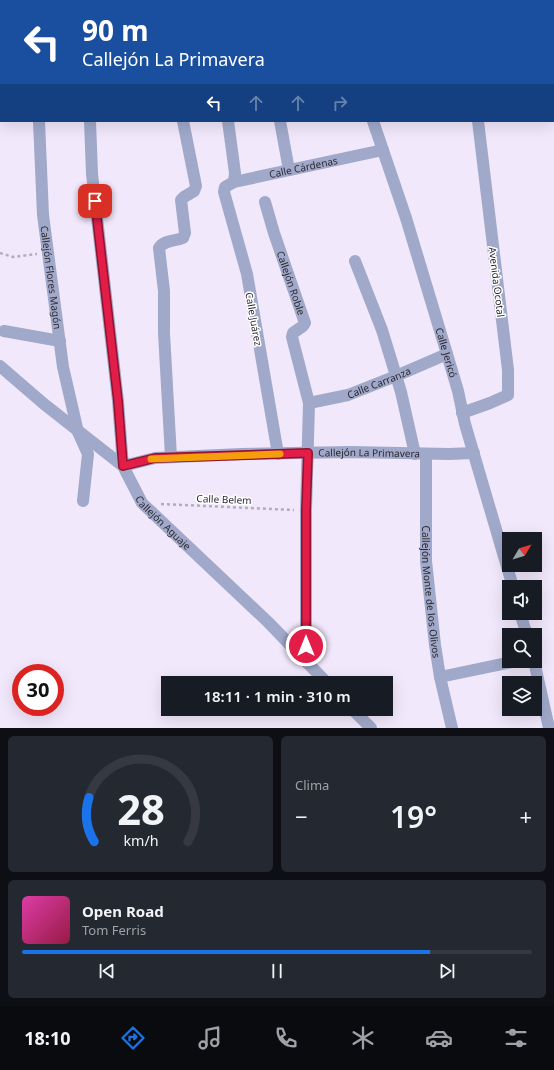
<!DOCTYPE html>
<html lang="es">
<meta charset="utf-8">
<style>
:root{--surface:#171b24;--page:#242831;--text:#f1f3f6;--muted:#9ea1a6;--line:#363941;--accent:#1a73e8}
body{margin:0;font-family:"Noto Sans",sans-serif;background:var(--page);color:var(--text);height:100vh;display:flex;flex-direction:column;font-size:15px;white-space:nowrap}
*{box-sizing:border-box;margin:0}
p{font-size:13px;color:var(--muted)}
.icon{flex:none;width:22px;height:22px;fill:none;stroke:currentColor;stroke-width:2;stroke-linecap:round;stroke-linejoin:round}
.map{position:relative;height:728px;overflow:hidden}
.side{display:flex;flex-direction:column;gap:8px;padding:8px;background:#0d0f14;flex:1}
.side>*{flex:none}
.banner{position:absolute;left:0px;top:0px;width:554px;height:122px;box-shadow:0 4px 16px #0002;background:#1a4fa0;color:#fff;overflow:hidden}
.needle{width:26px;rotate:52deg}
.fabs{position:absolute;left:502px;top:532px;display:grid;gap:8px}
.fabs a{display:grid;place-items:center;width:40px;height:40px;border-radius:0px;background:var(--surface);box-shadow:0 4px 16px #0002;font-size:20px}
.speed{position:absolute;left:12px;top:664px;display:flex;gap:8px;font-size:20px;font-weight:700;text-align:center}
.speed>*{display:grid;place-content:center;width:52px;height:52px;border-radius:50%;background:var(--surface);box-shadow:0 4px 16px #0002;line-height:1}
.speed .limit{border:6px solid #d22;background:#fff;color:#111}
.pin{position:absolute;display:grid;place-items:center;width:34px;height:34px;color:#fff;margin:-17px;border-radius:8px;box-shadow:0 2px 6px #0006}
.me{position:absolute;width:44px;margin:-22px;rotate:0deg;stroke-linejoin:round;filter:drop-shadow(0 0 3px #0008)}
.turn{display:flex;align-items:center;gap:14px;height:84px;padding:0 16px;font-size:18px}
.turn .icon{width:52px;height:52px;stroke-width:2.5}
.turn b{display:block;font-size:28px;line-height:34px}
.lanes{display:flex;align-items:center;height:38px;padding:0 16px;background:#0003;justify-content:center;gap:20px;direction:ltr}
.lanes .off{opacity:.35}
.big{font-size:30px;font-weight:600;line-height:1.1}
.side .widget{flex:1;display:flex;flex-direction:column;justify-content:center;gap:6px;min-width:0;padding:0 14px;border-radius:6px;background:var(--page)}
.side .dial{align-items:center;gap:0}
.dial svg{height:104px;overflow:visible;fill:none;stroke:var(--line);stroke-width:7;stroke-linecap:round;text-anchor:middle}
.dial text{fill:var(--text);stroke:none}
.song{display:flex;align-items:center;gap:12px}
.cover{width:48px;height:48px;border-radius:6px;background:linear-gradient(135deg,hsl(320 70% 55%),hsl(340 70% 35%))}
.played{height:4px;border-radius:2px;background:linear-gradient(90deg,var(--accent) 80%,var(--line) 80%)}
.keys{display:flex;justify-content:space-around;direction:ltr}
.heat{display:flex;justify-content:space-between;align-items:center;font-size:22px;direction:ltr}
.side .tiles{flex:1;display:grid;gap:8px;grid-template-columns:1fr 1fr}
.widget:last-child{grid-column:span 2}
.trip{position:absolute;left:161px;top:676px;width:232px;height:40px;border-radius:0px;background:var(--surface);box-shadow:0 4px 16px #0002;font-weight:600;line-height:40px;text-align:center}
.tabs{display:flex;height:64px;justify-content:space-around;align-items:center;background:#090b0e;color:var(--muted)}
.tabs .icon{width:28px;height:28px}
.tabs .on{color:var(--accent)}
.tabs b{font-size:18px;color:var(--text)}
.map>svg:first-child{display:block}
</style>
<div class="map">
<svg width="554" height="728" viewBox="0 0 554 728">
<rect width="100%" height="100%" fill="#f1e8fb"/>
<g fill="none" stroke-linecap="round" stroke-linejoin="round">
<path stroke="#b3acbc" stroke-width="2.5" stroke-dasharray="3 3" stroke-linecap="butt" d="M 0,253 L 13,257 L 37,254
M 161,504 L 294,510"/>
<g stroke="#a0a9c9" stroke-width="12">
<path d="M 172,0 L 172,1"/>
<path d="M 217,0 L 217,1"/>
<path d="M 265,0 L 265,1"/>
<path d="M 332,0 L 332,1"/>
<path d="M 41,1 L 41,0"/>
<path d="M 91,1 L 91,0"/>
<path d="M 476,1 L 476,0"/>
<path id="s1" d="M 39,121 L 43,215 L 63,367 L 78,432 L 88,454 L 83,501"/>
<path id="s2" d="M 90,121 L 92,174 L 118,401 L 123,466 L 155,458 L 241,454 L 350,452 L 449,454 L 474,453"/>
<path d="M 228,121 L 235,173 L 234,182"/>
<path d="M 280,121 L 289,170"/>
<path id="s3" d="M 373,121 L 406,218 L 447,354 L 458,391 L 465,424 L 513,587"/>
<path id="s4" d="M 265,202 L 274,233 L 305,323 L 303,326 L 293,333 L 292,337 L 309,403 L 306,510 L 306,662"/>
<path d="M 355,261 L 382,330 L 401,392 L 415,454"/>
<path d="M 4,331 L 60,341"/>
<path id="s5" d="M 0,366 L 44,404 L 123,466 L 142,503 L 268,622 L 327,683"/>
<path id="s6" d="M 309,403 L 348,395 L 396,376 L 447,354"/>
<path d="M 462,413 L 490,403 L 508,395 L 508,370 L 478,121"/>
<path id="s7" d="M 278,454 L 247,274 L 224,192 L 225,187 L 234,182 L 383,150"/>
<path id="s8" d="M 426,454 L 426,561 L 435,645 L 440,677 L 452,728"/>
<path d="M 171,457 L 164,333 L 164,291 L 159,248 C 164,240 175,241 183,238 L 185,233 L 181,200 L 184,197 L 194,191 L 196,186 L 183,121"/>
<path d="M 520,613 L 527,635"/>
<path d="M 534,661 L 549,728"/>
<path d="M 440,677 L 517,661"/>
<path d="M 352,709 L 371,728"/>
</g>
</g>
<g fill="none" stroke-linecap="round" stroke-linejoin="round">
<defs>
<path id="route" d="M 95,201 L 118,401 L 123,466 L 155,458 L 308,453 L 306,510 L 306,646"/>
</defs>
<use href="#route" stroke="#92132f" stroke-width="10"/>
<use href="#route" stroke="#e11d48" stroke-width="7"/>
<path stroke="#f59e0b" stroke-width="7" d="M 151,459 L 280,454"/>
</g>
<g text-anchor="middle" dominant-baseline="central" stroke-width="3" stroke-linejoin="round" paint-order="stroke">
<g font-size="10" fill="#2c2831" stroke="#fff">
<text stroke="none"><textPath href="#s7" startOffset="354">Calle Cárdenas</textPath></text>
<text stroke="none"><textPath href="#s1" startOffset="157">Callejón Flores Magón</textPath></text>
<text transform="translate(497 282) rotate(83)">Avenida Ocotal</text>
<text stroke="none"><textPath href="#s4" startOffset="85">Callejón Roble</textPath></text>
<text transform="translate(254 319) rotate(80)">Calle Juárez</text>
<text stroke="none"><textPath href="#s3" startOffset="243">Calle Jericó</textPath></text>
<text stroke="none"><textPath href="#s6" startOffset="73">Calle Carranza</textPath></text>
<text stroke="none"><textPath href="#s2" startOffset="594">Callejón La Primavera</textPath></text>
<text transform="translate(224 499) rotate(2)">Calle Belem</text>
<text stroke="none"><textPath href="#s5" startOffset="229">Callejón Aguaje</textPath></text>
<text stroke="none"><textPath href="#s8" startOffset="138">Callejón Monte de los Olivos</textPath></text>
</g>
</g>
</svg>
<div class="fabs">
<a><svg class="needle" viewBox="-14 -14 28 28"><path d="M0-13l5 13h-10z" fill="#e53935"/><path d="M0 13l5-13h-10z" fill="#9ea1a6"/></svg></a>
<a><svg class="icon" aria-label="sound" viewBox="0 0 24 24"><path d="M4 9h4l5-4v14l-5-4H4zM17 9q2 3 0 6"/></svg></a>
<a><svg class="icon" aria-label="search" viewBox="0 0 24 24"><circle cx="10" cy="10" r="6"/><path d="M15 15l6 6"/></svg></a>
<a><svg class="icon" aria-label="layers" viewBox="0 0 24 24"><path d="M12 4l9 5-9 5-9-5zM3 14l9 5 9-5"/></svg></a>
</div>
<div class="speed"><div class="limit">30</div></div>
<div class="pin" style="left:95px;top:201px;background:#d93025"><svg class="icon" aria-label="arrive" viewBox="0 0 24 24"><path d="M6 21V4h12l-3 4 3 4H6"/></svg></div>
<svg class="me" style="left:306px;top:646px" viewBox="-20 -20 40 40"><circle r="17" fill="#e11d48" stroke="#fff" stroke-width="3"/><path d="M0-11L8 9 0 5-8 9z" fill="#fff"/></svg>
<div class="trip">18:11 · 1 min · 310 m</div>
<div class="banner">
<div class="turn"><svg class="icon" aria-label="left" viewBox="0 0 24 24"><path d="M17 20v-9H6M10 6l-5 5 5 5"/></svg><div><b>90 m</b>Callejón La Primavera</div></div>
<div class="lanes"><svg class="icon" aria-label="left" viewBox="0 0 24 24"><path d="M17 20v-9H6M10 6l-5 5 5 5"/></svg><svg class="icon off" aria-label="ahead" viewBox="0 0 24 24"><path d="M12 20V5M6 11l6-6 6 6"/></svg><svg class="icon off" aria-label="ahead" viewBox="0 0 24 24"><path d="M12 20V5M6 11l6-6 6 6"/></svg><svg class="icon off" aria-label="right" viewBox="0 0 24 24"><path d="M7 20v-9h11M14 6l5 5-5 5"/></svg></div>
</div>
</div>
<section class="side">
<div class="tiles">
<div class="widget dial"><svg viewBox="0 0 100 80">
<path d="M14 69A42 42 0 1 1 86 69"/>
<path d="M14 69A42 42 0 0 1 10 35" stroke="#1a73e8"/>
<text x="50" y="56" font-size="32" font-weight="700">28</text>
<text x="50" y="72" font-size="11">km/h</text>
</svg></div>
<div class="widget"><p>Clima</p>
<div class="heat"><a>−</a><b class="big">19°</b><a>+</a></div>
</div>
<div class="widget">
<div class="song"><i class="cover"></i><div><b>Open Road</b><p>Tom Ferris</p></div></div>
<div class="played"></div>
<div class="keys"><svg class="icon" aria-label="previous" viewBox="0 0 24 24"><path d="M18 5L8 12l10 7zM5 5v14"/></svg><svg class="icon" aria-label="pause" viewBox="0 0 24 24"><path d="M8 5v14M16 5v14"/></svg><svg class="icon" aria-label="next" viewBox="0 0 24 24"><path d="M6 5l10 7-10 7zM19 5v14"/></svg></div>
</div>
</div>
</section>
<nav class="tabs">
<b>18:10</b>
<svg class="icon on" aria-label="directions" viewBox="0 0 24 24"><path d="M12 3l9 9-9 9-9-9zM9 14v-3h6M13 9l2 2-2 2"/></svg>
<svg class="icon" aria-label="music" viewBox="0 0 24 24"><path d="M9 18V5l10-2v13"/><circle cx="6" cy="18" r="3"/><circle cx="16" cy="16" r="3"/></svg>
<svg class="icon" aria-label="phone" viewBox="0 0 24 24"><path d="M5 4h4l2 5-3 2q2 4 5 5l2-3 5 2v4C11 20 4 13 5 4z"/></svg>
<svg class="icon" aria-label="climate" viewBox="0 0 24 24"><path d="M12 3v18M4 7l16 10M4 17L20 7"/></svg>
<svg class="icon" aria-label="car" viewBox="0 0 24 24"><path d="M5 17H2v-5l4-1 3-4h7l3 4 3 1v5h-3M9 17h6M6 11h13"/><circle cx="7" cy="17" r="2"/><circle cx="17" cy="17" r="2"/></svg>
<svg class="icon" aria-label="filters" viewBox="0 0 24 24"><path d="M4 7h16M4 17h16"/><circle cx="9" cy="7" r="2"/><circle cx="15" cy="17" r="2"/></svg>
</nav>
